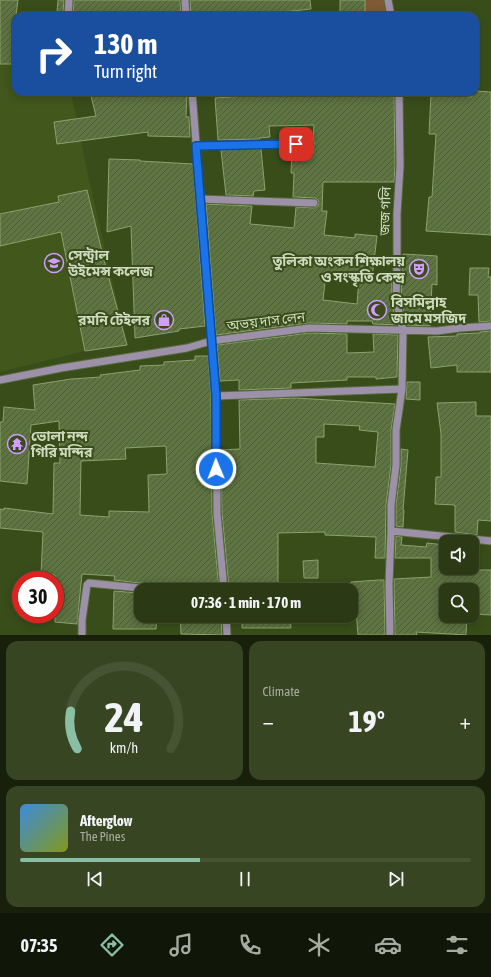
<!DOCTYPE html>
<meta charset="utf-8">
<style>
:root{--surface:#2b3a14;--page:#374522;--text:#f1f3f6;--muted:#a6ada0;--line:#475434;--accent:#8abfa5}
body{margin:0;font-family:"Asap Condensed","Noto Sans Bengali",sans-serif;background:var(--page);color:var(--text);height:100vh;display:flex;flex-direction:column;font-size:15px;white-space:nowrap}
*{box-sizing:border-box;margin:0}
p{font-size:13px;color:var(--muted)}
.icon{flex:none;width:22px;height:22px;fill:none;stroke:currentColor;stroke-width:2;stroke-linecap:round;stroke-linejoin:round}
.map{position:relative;height:635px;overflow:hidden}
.drawer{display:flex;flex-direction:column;gap:6px;padding:6px;background:#18200b;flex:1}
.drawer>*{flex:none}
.hud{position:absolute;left:12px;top:12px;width:467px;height:84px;border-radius:12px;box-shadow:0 2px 10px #0003,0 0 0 1px var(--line);background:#1a4fa0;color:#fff;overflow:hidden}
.controls{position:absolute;left:439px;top:535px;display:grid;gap:8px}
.controls a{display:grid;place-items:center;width:40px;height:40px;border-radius:8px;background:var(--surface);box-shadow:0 2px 10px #0003,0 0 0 1px var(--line);font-size:20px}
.speed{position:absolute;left:12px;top:571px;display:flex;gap:8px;font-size:20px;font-weight:700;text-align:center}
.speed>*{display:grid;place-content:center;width:52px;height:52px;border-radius:50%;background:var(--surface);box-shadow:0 2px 10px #0003,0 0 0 1px var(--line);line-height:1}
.speed .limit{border:6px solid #d22;background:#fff;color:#111}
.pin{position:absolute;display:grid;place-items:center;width:34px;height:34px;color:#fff;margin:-17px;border-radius:8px;box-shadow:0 2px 6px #0006}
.me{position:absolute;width:44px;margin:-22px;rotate:359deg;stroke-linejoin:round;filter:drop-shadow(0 0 3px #0008)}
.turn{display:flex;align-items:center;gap:14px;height:84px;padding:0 16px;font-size:18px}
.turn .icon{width:52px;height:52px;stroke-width:2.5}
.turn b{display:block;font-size:28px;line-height:34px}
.big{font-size:30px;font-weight:700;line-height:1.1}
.drawer .tile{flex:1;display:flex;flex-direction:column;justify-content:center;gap:6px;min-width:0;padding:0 14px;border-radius:12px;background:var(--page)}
.drawer .dial{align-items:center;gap:0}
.dial svg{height:104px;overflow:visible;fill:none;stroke:var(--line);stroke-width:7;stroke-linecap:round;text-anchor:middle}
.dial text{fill:var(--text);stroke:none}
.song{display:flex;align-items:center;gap:12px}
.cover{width:48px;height:48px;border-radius:6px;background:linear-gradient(135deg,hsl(210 70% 55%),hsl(70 70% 35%))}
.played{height:4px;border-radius:2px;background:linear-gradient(90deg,var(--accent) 40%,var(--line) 40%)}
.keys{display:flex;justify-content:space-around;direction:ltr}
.heat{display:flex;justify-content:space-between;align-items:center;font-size:22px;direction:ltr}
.drawer .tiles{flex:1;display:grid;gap:6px;grid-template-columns:1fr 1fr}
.tile:last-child{grid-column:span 2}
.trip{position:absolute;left:134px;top:583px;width:224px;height:40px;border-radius:12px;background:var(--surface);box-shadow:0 2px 10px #0003,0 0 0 1px var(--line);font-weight:700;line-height:40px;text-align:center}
.menu{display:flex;height:64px;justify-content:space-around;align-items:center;background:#111708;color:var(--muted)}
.menu .icon{width:28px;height:28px}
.menu .on{color:var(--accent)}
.menu b{font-size:18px;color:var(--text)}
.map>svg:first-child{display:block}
</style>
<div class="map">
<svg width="491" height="635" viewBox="0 0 491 635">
<defs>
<pattern id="building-hatch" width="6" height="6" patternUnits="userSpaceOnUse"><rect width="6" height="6" fill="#5e7441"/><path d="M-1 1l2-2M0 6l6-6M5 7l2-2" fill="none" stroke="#4e5b3d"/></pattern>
</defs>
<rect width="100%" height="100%" fill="#394d1a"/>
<path fill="#41571c" d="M 0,18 L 16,19 L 16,92 L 71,92 L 89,180 L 127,345 L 85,351 L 0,372 Z"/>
<path fill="#7e5b34" d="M 365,0 L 388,0 L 391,16 L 365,16 Z"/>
<path fill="url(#building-hatch)" stroke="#8ba26d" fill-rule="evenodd" d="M 0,0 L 18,0 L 16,16 L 16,64 L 0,64 Z
M 58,0 L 64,0 L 63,12 L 57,12 Z
M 74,0 L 180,0 L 181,16 L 73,16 Z
M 190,0 L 310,0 L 311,9 L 254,15 L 254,13 L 211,16 L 191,16 Z
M 340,0 L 365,0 L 365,16 L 340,16 Z
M 475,91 L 491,92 L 491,235 L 426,231 L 429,197 L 432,197 L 436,134 L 429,134 L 431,94 L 472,97 L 473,92 Z
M 90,92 L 187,92 L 186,117 L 189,117 L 190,137 L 148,136 L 148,132 L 57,144 L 54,122 L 96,116 Z
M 310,92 L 394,92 L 395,166 L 394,182 L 323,182 L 322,211 L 327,211 L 324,235 L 355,238 L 355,234 L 377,236 L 372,278 L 392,279 L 391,300 L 397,325 L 373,324 L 372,321 L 347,321 L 347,324 L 308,323 L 216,335 L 206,204 L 252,206 L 250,224 L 294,228 L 296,207 L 314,208 L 318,206 L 319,203 L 318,200 L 315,198 L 293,197 L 294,173 L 291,173 L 292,152 L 313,154 L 313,147 L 315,143 L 313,139 L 314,125 L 269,126 L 270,137 L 259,138 L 260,139 L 218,140 L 215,98 ZM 326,274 L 359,278 L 357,304 L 323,300 Z
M 261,149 L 265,190 L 254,191 L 253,196 L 226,195 L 221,150 Z
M 109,159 L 140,160 L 140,161 L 193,164 L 205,326 L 179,329 L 179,331 L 135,338 L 131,226 L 107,232 Z
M 87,190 L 104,260 L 127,345 L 85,351 L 61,232 L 0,246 L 0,214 L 59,202 L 58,196 Z
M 403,254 L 437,256 L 437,285 L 432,284 L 430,326 L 407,325 L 401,299 Z
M 470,268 L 489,268 L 488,277 L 491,277 L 491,321 L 479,322 L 478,295 L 469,295 Z
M 491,331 L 491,372 L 457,372 L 457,365 L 431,368 L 428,337 L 457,336 L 457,334 L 480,333 L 480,332 Z
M 309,333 L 347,334 L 347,353 L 374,352 L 373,334 L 398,335 L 397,377 L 376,379 L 376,377 L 347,377 L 347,380 L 291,383 L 291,388 L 239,390 L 239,380 L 220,381 L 217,345 Z
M 195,356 L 208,356 L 211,396 L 212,513 L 219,590 L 165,589 L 162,585 L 162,583 L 147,584 L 114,580 L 115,576 L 82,574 L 77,624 L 55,622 L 55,575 L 41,574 L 43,532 L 0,528 L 0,509 L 4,510 L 4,508 L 53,514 L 54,463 L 60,463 L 59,421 L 31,425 L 27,484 L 0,481 L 0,422 L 3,422 L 4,407 L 35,410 L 33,385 L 71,379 L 101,377 L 100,375 L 140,370 L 140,366 L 164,365 L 164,362 L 195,360 ZM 166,446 L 167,474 L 148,475 L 149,512 L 109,511 L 109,517 L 80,515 L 81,461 L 126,459 L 125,448 Z
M 407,382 L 420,382 L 420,400 L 406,399 Z
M 296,398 L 395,404 L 391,430 L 391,465 L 386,505 L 385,558 L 375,558 L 376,537 L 325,535 L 325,532 L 278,533 L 278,590 L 229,588 L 222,513 L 221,450 L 240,449 L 239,400 ZM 324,424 L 360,426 L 359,430 L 378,432 L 375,467 L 316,463 L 316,437 L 324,437 Z
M 476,402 L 476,416 L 491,416 L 491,521 L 478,520 L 477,535 L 455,532 L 455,505 L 435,504 L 436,477 L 441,477 L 441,434 L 437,403 Z
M 401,449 L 408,450 L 403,510 L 404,510 L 403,527 L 396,526 L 396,505 L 401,466 Z
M 396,536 L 402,537 L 401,545 L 426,547 L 427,543 L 446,545 L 446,568 L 478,568 L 478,570 L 491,570 L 491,615 L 472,614 L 472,590 L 446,590 L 446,616 L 467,617 L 466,635 L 416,632 L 417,635 L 395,635 L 394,579 L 431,577 L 431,558 L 395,558 Z
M 318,560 L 318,578 L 304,578 L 303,561 Z
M 379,580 L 384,580 L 385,635 L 358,635 L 356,610 L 351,610 L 351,582 Z
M 114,591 L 138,593 L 137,616 L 157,616 L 156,629 L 113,629 Z
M 180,616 L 221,616 L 222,635 L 181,634 Z
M 242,616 L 290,616 L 291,628 L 242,628 Z"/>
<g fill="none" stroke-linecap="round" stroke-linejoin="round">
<defs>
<path id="minor" d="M 185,0 L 186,16
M 388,0 L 391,16
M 68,16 L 69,0
M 192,92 L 216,396 L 217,513 L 224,590
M 196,146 L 310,143
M 200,199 L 314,203
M 0,380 L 61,368 L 187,348 L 211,341 L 309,328 L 437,331 L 460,328 L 491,326
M 216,396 L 402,389
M 391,531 L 491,541
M 226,616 L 227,635
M 82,635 L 82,620 L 87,585 L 89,583 L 160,590
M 390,635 L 389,584 L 391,531 L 391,505 L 396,465 L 396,430 L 402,389 L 403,330 L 396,299 L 397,265 L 397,214 L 400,166 L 399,92"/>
</defs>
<use href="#minor" stroke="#57693b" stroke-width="9"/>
<use href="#minor" stroke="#9c91a8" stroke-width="7"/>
</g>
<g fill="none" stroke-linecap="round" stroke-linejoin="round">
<defs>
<path id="route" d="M 216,469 L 216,396 L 196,146 L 296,144"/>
</defs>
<use href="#route" stroke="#114b97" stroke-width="10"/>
<use href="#route" stroke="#1a73e8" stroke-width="7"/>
</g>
<defs>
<symbol id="university-ring" viewBox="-11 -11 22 22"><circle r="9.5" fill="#394d1a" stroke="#d19dfe" stroke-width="1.5"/><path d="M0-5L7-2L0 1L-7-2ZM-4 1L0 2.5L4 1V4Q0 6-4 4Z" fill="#d19dfe"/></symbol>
<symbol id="theatre-ring" viewBox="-11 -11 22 22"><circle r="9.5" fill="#394d1a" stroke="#d19dfe" stroke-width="1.5"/><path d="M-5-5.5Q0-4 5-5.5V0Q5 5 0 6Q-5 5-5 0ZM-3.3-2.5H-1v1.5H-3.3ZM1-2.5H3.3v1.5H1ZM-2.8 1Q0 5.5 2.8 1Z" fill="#d19dfe"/></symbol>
<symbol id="mosque-ring" viewBox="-11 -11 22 22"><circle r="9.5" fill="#394d1a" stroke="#d19dfe" stroke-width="1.5"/><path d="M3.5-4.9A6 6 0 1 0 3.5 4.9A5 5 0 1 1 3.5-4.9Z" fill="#d19dfe"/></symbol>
<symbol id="shop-ring" viewBox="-11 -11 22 22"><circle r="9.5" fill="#394d1a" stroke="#d19dfe" stroke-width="1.5"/><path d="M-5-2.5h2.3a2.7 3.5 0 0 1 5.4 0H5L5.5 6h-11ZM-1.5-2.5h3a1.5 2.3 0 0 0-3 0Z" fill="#d19dfe"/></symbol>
<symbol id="temple-ring" viewBox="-11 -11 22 22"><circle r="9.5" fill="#394d1a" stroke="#d19dfe" stroke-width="1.5"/><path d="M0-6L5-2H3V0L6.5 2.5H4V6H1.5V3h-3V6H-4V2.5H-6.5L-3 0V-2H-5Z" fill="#d19dfe"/></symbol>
</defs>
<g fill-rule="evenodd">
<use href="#university-ring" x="43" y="252" width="22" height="22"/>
<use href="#theatre-ring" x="408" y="258" width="22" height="22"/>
<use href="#mosque-ring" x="366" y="299" width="22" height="22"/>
<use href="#shop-ring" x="153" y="309" width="22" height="22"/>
<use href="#temple-ring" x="6" y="433" width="22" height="22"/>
</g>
<g text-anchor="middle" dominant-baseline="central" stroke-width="4" stroke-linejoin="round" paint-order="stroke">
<g font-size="14" fill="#cedbbf" stroke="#394d1a">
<text transform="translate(385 211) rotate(-88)">জজ গলি</text>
<text transform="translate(266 321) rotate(-7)">অভয় দাস লেন</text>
</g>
<g font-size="14" font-weight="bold" fill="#cedbbf" stroke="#394d1a" text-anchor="start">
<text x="68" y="255">সেন্ট্রাল<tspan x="68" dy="16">উইমেন্স কলেজ</tspan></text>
<text x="405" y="261" text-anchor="end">তুলিকা অংকন শিক্ষালয়<tspan x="405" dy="16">ও সংস্কৃতি কেন্দ্র</tspan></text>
<text x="391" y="302">বিসমিল্লাহ<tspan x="391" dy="16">জামে মসজিদ</tspan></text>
<text x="150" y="320" text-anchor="end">রমনি টেইলর</text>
<text x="31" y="436">ভোলা নন্দ<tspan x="31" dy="16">গিরি মন্দির</tspan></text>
</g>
</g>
</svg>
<div class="controls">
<a><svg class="icon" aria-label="sound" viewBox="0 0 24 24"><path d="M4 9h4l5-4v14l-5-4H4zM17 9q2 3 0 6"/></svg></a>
<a><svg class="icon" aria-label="search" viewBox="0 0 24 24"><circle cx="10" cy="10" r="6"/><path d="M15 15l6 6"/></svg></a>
</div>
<div class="speed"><div class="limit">30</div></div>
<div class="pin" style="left:296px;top:144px;background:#d93025"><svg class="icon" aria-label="arrive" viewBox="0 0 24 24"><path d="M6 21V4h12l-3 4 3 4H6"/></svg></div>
<svg class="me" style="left:216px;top:469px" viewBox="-20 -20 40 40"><circle r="17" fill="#1a73e8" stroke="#fff" stroke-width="3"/><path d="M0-11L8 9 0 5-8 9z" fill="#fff"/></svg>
<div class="trip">07:36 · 1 min · 170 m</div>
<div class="hud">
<div class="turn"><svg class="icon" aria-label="right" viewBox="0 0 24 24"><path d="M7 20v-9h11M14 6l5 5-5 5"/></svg><div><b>130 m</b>Turn right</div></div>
</div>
</div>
<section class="drawer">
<div class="tiles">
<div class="tile dial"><svg viewBox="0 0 100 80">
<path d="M14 69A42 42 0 1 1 86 69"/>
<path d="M14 69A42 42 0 0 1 9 40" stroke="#8abfa5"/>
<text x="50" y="56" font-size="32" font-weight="700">24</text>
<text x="50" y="72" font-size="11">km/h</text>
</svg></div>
<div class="tile"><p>Climate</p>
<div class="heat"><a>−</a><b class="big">19°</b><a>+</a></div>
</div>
<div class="tile">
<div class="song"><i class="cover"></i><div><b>Afterglow</b><p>The Pines</p></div></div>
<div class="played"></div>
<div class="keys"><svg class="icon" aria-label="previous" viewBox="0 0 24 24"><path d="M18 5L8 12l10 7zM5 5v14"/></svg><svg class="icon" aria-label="pause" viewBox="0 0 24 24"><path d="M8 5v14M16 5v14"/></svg><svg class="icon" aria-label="next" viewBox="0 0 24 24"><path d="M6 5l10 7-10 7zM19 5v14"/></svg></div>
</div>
</div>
</section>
<nav class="menu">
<b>07:35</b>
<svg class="icon on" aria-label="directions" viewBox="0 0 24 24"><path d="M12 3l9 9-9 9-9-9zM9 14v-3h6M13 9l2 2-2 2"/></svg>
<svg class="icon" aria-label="music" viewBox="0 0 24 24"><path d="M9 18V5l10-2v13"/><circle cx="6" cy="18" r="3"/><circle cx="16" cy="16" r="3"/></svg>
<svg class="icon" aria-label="phone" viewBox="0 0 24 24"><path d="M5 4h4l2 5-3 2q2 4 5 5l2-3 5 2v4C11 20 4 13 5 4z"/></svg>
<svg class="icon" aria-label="climate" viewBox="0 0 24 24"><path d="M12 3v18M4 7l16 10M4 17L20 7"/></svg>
<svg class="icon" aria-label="car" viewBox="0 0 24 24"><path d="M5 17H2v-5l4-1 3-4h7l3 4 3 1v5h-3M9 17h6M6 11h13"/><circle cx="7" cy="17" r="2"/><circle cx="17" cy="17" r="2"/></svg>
<svg class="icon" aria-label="filters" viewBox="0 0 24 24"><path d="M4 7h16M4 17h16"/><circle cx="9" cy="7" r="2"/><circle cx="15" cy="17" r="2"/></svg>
</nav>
